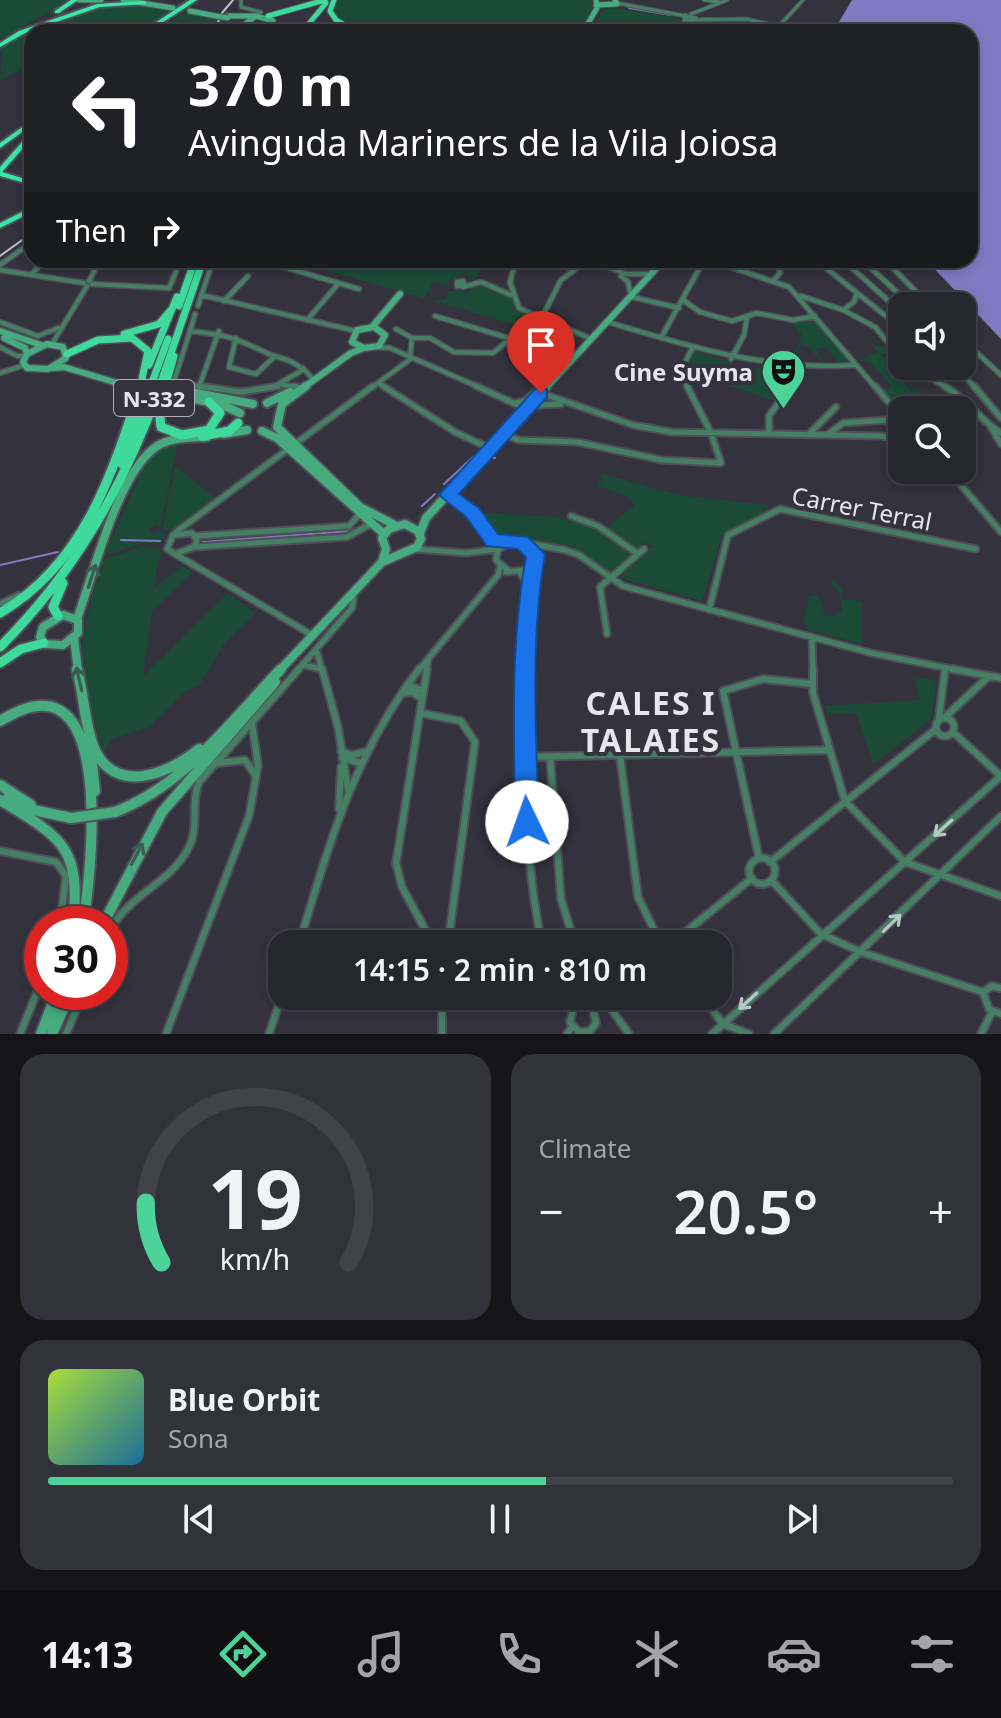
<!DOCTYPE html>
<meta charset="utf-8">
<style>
:root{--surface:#26262e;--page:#32323a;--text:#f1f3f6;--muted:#a4a5aa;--line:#42434a;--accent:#4cd39a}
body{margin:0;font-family:"Noto Sans",sans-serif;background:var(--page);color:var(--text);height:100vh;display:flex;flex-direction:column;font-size:30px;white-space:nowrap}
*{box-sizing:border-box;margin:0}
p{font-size:26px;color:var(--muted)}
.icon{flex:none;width:44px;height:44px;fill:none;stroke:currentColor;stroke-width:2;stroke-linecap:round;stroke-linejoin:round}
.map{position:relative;height:1034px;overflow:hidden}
.drawer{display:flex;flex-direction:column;gap:20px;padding:20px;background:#151519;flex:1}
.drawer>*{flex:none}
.guide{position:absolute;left:24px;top:24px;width:954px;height:244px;border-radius:24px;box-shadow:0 4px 12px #0003,0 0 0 2px var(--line);background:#202124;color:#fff;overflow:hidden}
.fabs{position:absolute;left:888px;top:292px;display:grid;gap:16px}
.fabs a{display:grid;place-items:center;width:88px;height:88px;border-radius:16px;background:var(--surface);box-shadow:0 4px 12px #0003,0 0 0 2px var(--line);font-size:40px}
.speed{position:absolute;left:24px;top:906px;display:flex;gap:16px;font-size:40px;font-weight:700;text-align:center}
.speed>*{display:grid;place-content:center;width:104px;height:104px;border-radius:50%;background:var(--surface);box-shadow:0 4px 12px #0003,0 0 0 2px var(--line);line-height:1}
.speed .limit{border:12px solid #d22;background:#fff;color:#111}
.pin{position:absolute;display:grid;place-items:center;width:68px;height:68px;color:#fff;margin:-82px -34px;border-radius:50% 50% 50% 0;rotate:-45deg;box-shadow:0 0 8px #0007}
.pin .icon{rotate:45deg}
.me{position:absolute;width:88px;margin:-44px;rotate:357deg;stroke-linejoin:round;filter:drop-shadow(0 0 6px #0008)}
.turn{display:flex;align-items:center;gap:28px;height:168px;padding:0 32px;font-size:36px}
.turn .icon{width:104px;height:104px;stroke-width:2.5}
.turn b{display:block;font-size:56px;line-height:68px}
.then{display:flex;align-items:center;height:76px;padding:0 32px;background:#0003;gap:16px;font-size:30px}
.big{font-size:60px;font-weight:600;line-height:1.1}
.drawer .tile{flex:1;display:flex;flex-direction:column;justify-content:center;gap:12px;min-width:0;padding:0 28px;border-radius:24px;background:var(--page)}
.drawer .dial{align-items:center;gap:0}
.dial svg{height:208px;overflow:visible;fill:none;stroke:var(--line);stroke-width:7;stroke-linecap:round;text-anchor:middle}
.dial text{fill:var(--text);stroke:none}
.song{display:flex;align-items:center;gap:24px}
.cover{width:96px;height:96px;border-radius:12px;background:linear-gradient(135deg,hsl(80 70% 55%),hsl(200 70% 35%))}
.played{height:8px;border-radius:4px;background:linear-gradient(90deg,var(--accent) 55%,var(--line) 55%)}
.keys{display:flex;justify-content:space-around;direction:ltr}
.heat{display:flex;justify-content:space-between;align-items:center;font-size:44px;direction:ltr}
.drawer .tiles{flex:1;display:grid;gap:20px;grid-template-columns:1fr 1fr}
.tile:last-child{grid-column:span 2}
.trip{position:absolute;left:268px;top:930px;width:464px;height:80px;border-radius:24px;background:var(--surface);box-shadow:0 4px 12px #0003,0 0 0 2px var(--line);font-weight:600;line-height:80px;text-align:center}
.menu{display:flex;height:128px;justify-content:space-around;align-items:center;background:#0f0f12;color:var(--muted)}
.menu .icon{width:56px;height:56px}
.menu .selected{color:var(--accent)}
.menu b{font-size:36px;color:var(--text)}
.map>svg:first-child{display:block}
</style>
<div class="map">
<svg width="1001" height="1034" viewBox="0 0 1001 1034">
<rect width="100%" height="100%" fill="#33323d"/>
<path fill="#1b4b36" d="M 0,0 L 73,0 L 0,39 Z
M 336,0 L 591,0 L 593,7 L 578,32 L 364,32 L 354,31 L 333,16 L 332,7 Z
M 123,3 L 173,10 L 141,32 L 123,32 L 128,28 L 119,32 L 32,32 L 32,66 L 0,79 L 3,57 L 0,50 C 24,21 88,9 123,3 Z
M 615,8 L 678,18 L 682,20 L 678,32 C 652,28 623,32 591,32 L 602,11 Z
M 185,12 L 231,21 L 250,32 L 155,32 Z
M 288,260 L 484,261 L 477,267 L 480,270 L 474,281 L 465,273 L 447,283 L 451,287 L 433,281 L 424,298 Z
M 485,284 L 483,288 L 489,286 L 511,299 L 530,319 L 562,329 L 558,334 L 564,336 L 568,331 L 578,338 L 575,342 L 432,301 L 446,299 L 448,292 L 459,289 L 465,294 L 476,285 Z
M 813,321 L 817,323 L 849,361 L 840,363 L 826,347 L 816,349 L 824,365 L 808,346 L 800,344 L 793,361 L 818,365 L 791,363 L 802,335 L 790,322 Z
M 866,338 L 875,346 L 886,346 L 892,351 L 878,355 L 882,355 L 912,392 L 919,390 L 925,397 L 958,409 C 941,408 927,397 910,399 L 912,404 L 902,402 L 908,410 C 897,409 887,398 881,389 L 891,386 L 869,361 L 857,361 L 878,352 Z
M 694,351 L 742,366 L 792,371 L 792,388 L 787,387 L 775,401 L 689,372 L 685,367 Z
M 178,442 L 160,529 L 158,525 L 149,528 L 151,534 L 161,531 L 166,534 L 161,543 L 142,543 L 104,556 L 148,457 L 162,446 Z
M 175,466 L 215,498 L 168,532 L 162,528 Z
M 600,473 L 679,495 L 767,505 L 769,510 L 722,535 L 702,601 L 619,578 L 652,547 L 645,542 L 636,550 L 606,528 L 635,505 L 626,496 L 597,486 L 602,480 Z
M 486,513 L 558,517 L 594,528 L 632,554 L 610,573 L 569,545 L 500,537 L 482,516 Z
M 143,546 L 159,549 L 163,555 L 158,560 L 154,588 L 182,566 L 193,572 L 152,611 L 143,676 L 228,593 L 256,613 L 224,644 L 200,684 L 182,694 L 150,727 L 112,739 L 104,753 C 95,727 79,667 83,640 C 87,614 94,587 102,560 Z
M 833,580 L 842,588 L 842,599 L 862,601 L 862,644 L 807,630 L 804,621 L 809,596 L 818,595 L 825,615 L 833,617 L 842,610 L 840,593 L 831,584 Z
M 928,678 L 936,682 L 931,719 L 873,765 L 857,714 L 827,713 L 825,706 L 920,700 L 915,679 Z"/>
<path fill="#8179c2" d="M 852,0 L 1001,0 L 1001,339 L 926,260 L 970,260 L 970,32 L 833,32 Z"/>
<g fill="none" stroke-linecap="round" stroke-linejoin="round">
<path stroke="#8179c2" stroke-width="2" d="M 629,8 L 671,15
M 703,18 L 733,18
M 786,29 L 796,30
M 803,31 L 812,32
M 488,457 L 495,458
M 444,484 L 474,456
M 422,506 L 435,494
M 121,540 L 160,541
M 203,542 L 350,531
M 0,565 L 58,552"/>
<defs>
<path id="minor-far3" d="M 241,0 L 241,7 L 261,12 L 257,16
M 704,0 L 719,2
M 617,3 L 696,18
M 691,14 L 727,0
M 686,15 L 684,18 L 688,20 L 746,19 L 777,26
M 781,24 L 803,0
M 784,26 L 792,25 L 801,32
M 681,32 L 685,19"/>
<path id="minor-far2" d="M 260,260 L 359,289
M 516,260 L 510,282 L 519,308 L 587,337
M 593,260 L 625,274 L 647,274
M 710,260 L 789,287 L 876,388
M 816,260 L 902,329
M 843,260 L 902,313
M 862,260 L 912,306
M 885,260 L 930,306
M 0,265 L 32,242
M 0,270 L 84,283
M 31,275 L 45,260
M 621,276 L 628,282 L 630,291
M 774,280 L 780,273 L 779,260
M 89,281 L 100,260
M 463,281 L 465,286 L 457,286 L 457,282 Z
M 92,284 L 169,288 L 181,260
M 463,287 L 481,282 L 511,295
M 201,295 L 356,331
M 801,296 L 843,310 L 854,302 L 857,294
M 632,297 L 679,308
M 683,300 L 700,312 L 732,321 L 757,313 L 793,320 L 815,316
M 224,301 L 248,276
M 198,306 L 213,260
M 843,310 L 875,327 L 902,359
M 435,316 L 569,356
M 541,319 L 561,280 L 588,260
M 307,320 L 338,284
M 0,322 L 38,336 L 58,328
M 608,322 C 690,347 768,371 855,365
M 396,329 L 412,338 L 410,357
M 190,331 L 195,314
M 236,338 L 229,367 L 256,374 L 275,356
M 412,338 L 430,338 L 454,352 L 493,353 L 510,339
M 661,338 L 704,260
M 962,339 L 1001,375
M 52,344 L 87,286
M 0,347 L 17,356 L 26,356
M 376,347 L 390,348 L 481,388
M 731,359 L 744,335 L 747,317
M 908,366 L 948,388
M 919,366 L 931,375
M 956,366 L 975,388
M 522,367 L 550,377
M 303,368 L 311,377
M 0,373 L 25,365
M 378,383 L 386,388
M 283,385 L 298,387
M 199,387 L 219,331
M 209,388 L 174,381 L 190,331 C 229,335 235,338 269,354 C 282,359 292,359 303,370 L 271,388
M 371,388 L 412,358
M 688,388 L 680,372 L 693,347"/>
<path id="minor-far1" d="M 199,386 L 241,392 L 278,386
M 294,386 L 298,387
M 383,386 L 455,432 L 487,447
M 476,386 L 520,406 L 561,404
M 875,386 L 902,418
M 944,386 C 971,401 978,419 1001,433
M 974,386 L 1001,418
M 541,393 L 633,425 L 671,432 L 882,436 L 902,440
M 515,403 L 525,401 L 541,387
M 895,413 L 902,429
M 991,427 L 1001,444
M 503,434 L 519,440 L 577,442 L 662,460 L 721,463 L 711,433 L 687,386
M 769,434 L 769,416 L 781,399
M 808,435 L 836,407
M 827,435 L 843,423 L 886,420 L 896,431
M 295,444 L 373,386
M 948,470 L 1001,532
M 448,495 L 472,512 L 499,547
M 571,516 L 598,526 L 638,554
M 176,532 L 288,449
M 192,533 L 197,540 L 194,547 L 175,554 L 167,549 L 173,535 Z
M 195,536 L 349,526 L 359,515
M 195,547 L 347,537 L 371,524
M 416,549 L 467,553 L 497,549
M 175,554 L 312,635
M 509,571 L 496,560 L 498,549 L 516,541 L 565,550 L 579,555 L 623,586 L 871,653 L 962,671
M 506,572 L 526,570 L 533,564
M 520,572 L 529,589
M 0,604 L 19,595
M 709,610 L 728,535 L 780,509 L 976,549
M 607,634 L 600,587 L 644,549
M 812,638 L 813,671
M 316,649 L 322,671
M 303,665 L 322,669
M 297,671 L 352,608 L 354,594
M 418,671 L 498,575 L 500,567
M 426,671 L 428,661
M 527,671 L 529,589 L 536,559 L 530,546"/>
<path id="minor" d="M 322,669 L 338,727 L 348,789
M 427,669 L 396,863 L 402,887 L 433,944
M 527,669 C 524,761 523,854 542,944
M 813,669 L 813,693 L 845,801 L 905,862 L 1001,896
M 952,669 L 1001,678
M 408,685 L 423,691
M 403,693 L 412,692 L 422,699
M 420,713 L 461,721 L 475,742 L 448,944
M936 727a9 9 0 1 1 18 0a9 9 0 1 1-18 0Z
M 939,718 L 945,669
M 944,718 L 988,677
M 954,733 L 1001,776
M 341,751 L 352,755 L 364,752
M 620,756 L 638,897 L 661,944
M 524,757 L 828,750
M 550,757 L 561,899 L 575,944
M 342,758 L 360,763
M 218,763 L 245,760 L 255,775
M 339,809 L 341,767
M 0,851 L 56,862 L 66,876 L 60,924
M749 871a13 13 0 1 1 26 0a13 13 0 1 1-26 0Z
M 759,858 L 723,691 L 763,679 L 812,684
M 770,862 L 936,729
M 772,881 L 821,934 L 861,952 L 983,992
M 110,930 C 130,894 170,883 188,849 C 200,828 190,804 199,782 L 299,669
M 431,935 L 439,938 L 450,932
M 299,944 C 330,842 354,754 419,669
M 671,944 L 752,878
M 983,992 L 989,1009 L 1001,1014
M 983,992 L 992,986 L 1001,988
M 442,996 L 442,1034
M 565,996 L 574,1006
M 602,996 L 629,1034
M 702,996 L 723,1024 L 749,1034
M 574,1006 L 584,1003 L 593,1009 L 596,1023 L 590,1031
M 574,1006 L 570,1022 L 579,1032 L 590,1031
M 593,1009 L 609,996
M 20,1034 L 42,980
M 66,1034 L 84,992
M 166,1034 L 249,816 L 258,766 L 252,723
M 269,1034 L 282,995
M 567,1034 L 572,1027
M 712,1034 L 1001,776
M 774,1034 L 1001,816
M 981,1034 L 992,1012"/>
<path id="secondary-far3" d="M 79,0 L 101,0
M 123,0 L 173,8
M 596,5 L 617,4 L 615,0
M 190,11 L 216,16
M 227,16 L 256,16
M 256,16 L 273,21 L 262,27 L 245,24 Z
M 266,27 L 296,29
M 317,30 L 330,32
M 583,32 L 597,8 L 596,0"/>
<path id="secondary-far2" d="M 372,327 L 400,294
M 374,327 L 385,335 L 379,346 L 364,348 L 352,342 L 357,330 Z
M 0,331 L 41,345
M 4,338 L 25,348 L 27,354
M 47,344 L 63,347 L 66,358 L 48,369 L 27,368 L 23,362 L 27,354 Z
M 53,368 L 64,367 L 134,388
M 303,388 L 351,353 L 364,348
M 546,388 L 664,260"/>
<path id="secondary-far1" d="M 129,386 L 134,388
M 306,386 L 282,404 L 277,427 L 360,507 L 395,525
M 170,388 L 253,404
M 169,394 L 220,404 L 240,413
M 267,403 L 290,392
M 262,431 L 277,438 L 384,534
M 224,434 L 247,430
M 405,524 L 418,531 L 421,539 L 417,547 L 382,562 L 386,549 L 382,538 L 389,529 Z
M 420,533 L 426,518 L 547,386
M 63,615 L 78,620 L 78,633 L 63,645 L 45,644 L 40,637 L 43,627 Z
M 77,619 C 93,575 117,478 153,449 C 167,437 189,438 207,437
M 74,638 L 78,671
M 279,671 L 382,562"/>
<path id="secondary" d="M 77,669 C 84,694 84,723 94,748 C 115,796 169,774 199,749
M 0,721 C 14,713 30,704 47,706 C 110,714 90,881 83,924
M 90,745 L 95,791
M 0,785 L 31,805
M 7,799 L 29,809 L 71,818
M 0,800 C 62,838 81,846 73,924
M 115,812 C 185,785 230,722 281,669
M 103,924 L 162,812 L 275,682
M 50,1026 L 63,992
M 41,1034 L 57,992
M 52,1034 L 71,992"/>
<path id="trunk-far2" d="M 334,0 L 330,11 L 336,20 L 356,32
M 268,16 L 325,0
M 250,27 L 251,32
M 302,32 L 326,3"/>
<path id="trunk-far1" d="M 179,306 L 195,260
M 124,334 L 159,324 L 170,311
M 67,354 L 98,340 L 132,338 L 148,351 L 140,388
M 149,365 L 177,297
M 150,388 L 168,339
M 159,388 L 203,260
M 165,388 L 174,356"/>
<path id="trunk" d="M 165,386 L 159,409 L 161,427 L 182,435 L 209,430 L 220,413 L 209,402
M 202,436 L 229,431 L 238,423
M 122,464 L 151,386
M 0,613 C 84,564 112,475 141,386
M 58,616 L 53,607 L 63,583
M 0,647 C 75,572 124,486 160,386
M 0,663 L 21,649 L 44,643"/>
<path id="motorway" d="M 71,0 L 78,0 L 59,13 L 55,13 L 55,11 Z
M 190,0 L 197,0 L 148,32 L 141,32 Z
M 144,1 L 146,2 L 146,4 L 100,7 L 27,32 L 0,47 L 0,43 L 19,31 L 97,4 Z
M 32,120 L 32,125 L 0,148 L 0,143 Z
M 32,132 L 32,138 L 2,172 L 32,181 L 32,185 L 0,176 L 0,167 L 30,133 Z
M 32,207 L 32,212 L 0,228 L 0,223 Z"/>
</defs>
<use href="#minor-far3" stroke="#504f59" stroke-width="5"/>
<use href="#minor-far2" stroke="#504f59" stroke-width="7"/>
<use href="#minor-far1" stroke="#504f59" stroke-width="9"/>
<use href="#minor" stroke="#504f59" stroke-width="10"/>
<use href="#secondary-far3" stroke="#504f59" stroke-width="7"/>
<use href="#secondary-far2" stroke="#504f59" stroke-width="9"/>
<use href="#secondary-far1" stroke="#504f59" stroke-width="12"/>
<use href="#secondary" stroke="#504f59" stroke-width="14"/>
<use href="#trunk-far2" stroke="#504f59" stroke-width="7"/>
<use href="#trunk-far1" stroke="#504f59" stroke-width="10"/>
<use href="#trunk" stroke="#504f59" stroke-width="13"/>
<use href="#motorway" stroke="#504f59" stroke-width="4"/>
<use href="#minor-far3" stroke="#468064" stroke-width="3"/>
<use href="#minor-far2" stroke="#468064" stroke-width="4"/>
<use href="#minor-far1" stroke="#468064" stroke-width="5"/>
<use href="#minor" stroke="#468064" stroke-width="6"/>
<use href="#secondary-far3" stroke="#46ab7f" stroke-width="5"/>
<use href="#secondary-far2" stroke="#46ab7f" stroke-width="6"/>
<use href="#secondary-far1" stroke="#46ab7f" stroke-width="8"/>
<use href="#secondary" stroke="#46ab7f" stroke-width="10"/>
<use href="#trunk-far2" stroke="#3dda9c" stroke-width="5"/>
<use href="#trunk-far1" stroke="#3dda9c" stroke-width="7"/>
<use href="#trunk" stroke="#3dda9c" stroke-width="9"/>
<use href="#motorway" fill="#38e9a5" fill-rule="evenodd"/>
<path stroke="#bcbcc4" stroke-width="2" d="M 222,13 L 233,0
M 216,32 L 219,18
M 0,256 L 32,233"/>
<defs>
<path id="secondary-bridge-far3" d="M 216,16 L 228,18
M 298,27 L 317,30"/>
<path id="secondary-bridge-far2" d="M 137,383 L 170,388"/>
<path id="secondary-bridge-far1" d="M 159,386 L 170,388
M 134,388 L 169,394"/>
<path id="secondary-bridge" d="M 71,818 L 115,812"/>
</defs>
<use href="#secondary-bridge-far3" stroke="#504f59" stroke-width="7" stroke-linecap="butt"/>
<use href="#secondary-bridge-far2" stroke="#504f59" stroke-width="9" stroke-linecap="butt"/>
<use href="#secondary-bridge-far1" stroke="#504f59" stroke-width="12" stroke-linecap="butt"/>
<use href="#secondary-bridge" stroke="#504f59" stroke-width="14" stroke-linecap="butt"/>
<use href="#secondary-bridge-far3" stroke="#46ab7f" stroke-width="5"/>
<use href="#secondary-bridge-far2" stroke="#46ab7f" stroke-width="6"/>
<use href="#secondary-bridge-far1" stroke="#46ab7f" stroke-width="8"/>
<use href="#secondary-bridge" stroke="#46ab7f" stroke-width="10"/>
</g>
<defs><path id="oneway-shaft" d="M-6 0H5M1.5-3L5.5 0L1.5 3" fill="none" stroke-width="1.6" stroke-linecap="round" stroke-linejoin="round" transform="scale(2)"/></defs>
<g stroke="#3a5c54">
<use href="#oneway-shaft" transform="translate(92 576) rotate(-72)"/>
<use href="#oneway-shaft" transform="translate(79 679) rotate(-103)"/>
<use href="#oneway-shaft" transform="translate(137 854) rotate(-62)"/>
</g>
<g stroke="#b6c7c4">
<use href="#oneway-shaft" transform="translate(943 828) rotate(138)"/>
<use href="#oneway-shaft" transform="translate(892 923) rotate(-44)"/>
<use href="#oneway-shaft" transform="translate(748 1001) rotate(138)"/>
</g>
<path fill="#1a73e8" stroke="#114b97" stroke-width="2" d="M 541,388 L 547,389 L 547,397 L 459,494 L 479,508 L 498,534 L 528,537 L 545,554 C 530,642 536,734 539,822 L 535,830 L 527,833 L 519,830 L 515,822 C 514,734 510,643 526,557 L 517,549 L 487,546 L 466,517 L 439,495 L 535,389 Z"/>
<defs>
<symbol id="theatre-pin" viewBox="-11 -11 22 30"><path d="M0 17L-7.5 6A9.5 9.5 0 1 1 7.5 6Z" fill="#4cd39a" stroke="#33323d"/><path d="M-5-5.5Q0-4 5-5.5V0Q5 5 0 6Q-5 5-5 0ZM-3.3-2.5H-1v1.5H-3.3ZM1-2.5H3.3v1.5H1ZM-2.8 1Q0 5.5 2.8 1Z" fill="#111"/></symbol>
</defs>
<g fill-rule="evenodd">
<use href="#theatre-pin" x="758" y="346" width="51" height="69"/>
</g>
<g text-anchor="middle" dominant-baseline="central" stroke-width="8" stroke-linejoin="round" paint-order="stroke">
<rect fill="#33323d" stroke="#b0b0b8" stroke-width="2" x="114" y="380" width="80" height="36" rx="6"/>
<g font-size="22" font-weight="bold" fill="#e6e6ed">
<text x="154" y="398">N-332</text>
</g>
<g font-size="24" font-weight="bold" fill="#e6e6ed" stroke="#33323d" text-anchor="end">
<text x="753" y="371">Cine Suyma</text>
</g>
<g font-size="24" fill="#e6e6ed" stroke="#33323d">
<text transform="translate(862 508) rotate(11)">Carrer Terral</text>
</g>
<g font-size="32" font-weight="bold" letter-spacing="2" fill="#e6e6ed" stroke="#33323d">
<text x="651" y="702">CALES I<tspan x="651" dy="37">TALAIES</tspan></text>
</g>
</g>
</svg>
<div class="fabs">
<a><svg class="icon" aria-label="sound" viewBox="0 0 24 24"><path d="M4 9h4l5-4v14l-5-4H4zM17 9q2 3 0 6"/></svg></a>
<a><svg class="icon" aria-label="search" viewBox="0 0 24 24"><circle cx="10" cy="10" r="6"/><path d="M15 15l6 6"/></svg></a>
</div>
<div class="speed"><div class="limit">30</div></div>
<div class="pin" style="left:541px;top:393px;background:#d93025"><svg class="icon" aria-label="arrive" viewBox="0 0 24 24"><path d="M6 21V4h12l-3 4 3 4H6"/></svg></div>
<svg class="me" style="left:527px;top:822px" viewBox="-20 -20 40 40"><circle r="19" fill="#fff"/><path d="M0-13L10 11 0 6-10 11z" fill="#1a73e8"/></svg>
<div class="trip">14:15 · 2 min · 810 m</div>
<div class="guide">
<div class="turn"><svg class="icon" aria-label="left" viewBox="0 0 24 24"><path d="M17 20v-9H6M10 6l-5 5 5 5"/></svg><div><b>370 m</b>Avinguda Mariners de la Vila Joiosa</div></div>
<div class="then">Then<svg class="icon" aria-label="right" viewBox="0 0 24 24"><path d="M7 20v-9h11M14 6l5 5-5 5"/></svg></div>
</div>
</div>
<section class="drawer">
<div class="tiles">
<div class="tile dial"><svg viewBox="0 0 100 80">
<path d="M14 69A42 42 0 1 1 86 69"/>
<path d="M14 69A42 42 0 0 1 8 46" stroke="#4cd39a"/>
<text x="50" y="56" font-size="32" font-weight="700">19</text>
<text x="50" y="72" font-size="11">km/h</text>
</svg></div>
<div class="tile"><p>Climate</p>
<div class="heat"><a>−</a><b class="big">20.5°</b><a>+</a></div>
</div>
<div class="tile">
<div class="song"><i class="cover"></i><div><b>Blue Orbit</b><p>Sona</p></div></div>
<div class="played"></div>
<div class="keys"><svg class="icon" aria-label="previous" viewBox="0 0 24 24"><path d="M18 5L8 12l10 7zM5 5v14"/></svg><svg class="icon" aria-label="pause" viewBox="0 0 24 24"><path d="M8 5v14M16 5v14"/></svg><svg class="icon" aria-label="next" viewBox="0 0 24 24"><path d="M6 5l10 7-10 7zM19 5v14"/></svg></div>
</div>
</div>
</section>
<nav class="menu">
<b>14:13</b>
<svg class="icon selected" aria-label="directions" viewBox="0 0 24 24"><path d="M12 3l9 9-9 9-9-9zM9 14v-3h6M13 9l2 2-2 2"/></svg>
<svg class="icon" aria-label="music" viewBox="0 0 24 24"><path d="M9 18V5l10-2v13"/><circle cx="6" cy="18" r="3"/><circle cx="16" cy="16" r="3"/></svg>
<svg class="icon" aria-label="phone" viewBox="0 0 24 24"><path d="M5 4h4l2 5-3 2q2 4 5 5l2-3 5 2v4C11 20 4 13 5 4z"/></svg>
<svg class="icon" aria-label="climate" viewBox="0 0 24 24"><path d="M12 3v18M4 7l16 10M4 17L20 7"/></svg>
<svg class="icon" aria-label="car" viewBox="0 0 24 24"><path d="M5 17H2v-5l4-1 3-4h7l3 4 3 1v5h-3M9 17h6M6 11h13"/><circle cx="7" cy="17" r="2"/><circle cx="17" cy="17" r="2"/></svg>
<svg class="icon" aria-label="filters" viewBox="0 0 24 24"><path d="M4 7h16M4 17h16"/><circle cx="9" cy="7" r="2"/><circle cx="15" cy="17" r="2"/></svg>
</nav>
